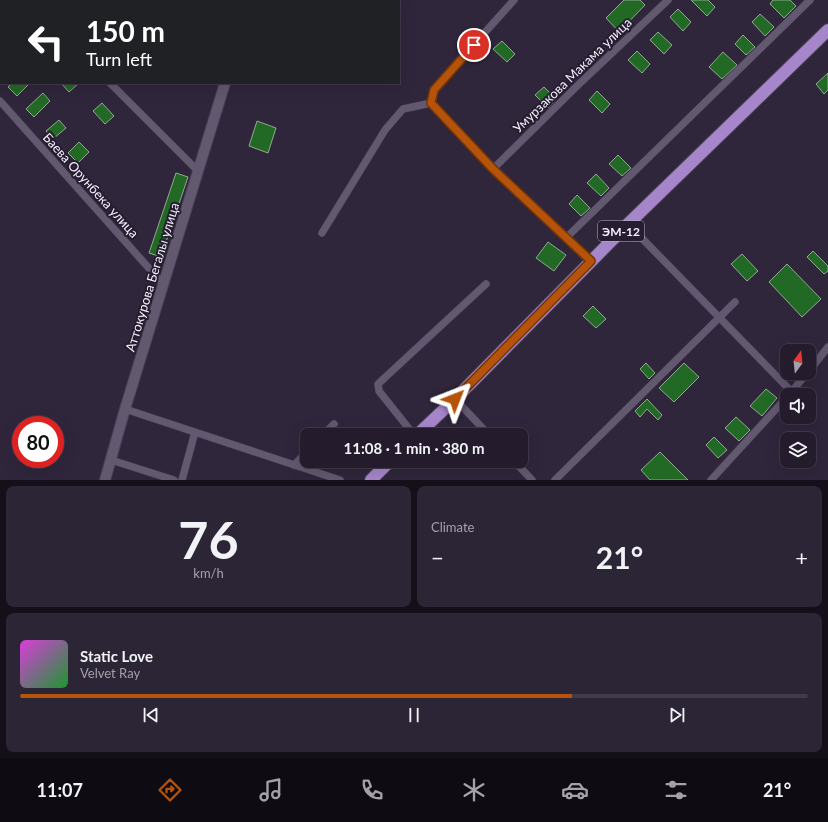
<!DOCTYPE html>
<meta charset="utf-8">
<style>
:root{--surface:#241c2d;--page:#2c2535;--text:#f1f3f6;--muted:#a3a1aa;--line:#413a49;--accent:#b45309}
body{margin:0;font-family:Lato,sans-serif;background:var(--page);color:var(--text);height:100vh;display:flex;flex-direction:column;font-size:15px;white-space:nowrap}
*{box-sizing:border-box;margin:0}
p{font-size:13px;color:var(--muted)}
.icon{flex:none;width:22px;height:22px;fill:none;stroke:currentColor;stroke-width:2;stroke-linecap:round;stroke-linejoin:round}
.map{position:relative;height:480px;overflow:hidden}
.side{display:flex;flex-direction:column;gap:6px;padding:6px;background:#140f19;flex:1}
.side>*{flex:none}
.hud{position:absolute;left:0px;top:0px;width:400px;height:84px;box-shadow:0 4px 16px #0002,0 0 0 1px var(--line);background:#202124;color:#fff;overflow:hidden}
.needle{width:26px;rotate:15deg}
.tools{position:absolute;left:780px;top:344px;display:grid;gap:8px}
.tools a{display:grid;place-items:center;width:36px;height:36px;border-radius:8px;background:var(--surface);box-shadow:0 4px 16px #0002,0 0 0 1px var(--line);font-size:20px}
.speed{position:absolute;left:12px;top:416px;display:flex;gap:8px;font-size:20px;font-weight:700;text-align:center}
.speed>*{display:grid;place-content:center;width:52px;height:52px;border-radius:50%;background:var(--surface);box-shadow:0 4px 16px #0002,0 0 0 1px var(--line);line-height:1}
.speed .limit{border:6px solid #d22;background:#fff;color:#111}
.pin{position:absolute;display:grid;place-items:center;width:34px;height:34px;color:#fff;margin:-17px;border:2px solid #fff;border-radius:50%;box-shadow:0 1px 4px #0007}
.me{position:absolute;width:44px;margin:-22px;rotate:45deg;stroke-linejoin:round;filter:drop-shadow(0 0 3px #0008)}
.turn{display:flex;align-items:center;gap:14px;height:84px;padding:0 20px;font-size:18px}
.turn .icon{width:52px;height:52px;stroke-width:2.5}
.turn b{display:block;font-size:28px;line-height:34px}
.big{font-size:30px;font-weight:700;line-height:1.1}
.side .widget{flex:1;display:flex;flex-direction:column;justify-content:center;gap:6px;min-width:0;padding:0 14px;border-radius:8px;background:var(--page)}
.side .dial{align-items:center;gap:0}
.dial b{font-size:52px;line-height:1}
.song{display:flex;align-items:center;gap:12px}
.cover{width:48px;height:48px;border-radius:6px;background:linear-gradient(135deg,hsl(300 70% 55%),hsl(130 70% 35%))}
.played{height:4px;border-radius:2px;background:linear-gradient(90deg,var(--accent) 70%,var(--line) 70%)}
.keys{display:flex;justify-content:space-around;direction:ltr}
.heat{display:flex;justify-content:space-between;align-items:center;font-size:22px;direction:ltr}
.side .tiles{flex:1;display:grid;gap:6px;grid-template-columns:1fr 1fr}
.widget:last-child{grid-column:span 2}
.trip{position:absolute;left:300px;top:428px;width:228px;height:40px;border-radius:8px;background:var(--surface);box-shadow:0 4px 16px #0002,0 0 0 1px var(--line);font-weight:700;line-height:40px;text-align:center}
.tabs{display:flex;height:64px;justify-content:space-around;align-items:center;background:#0e0b12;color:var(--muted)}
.tabs .icon{width:28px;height:28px}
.tabs .selected{color:var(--accent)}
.tabs b{font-size:18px;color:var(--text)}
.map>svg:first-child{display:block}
</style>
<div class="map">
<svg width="828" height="480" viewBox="0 0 828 480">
<rect width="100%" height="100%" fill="#30263c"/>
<path fill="#216924" stroke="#92a891" d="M 624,0 L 640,0 L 645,5 L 619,32 L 606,18 Z
M 691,0 L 708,0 L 715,7 L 707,16 Z
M 773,0 L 790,0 L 796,6 L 784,18 L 770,4 Z
M 678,9 L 691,22 L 683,31 L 670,17 Z
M 760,14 L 774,27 L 765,36 L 752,22 Z
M 658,32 L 672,45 L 664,54 L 650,40 Z
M 743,35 L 755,47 L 746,55 L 735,44 Z
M 502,41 L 515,54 L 507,62 L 493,49 Z
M 637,51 L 650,64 L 642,73 L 628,60 Z
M 723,52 L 737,65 L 722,79 L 709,67 Z
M 828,73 L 828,90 L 824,94 L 816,84 Z
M 12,83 L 30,83 L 17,96 L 8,87 Z
M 61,83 L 79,83 L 69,92 Z
M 544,87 L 556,99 L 548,108 L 535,95 Z
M 597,91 L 610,104 L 602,113 L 589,100 Z
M 43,93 L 50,101 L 34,117 L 26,109 Z
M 102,103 L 114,116 L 105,124 L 93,111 Z
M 59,120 L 66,128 L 53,139 L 46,131 Z
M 257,121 L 276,128 L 268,153 L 249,146 Z
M 79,142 L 89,152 L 78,163 L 68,153 Z
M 618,155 L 631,168 L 622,176 L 609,164 Z
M 176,173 L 188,177 L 161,257 L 149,253 Z
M 596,174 L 609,188 L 601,196 L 587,183 Z
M 577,195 L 590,208 L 581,216 L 569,204 Z
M 548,242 L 566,255 L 554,271 L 536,258 Z
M 813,251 L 828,266 L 828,271 L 824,274 L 807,257 Z
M 742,254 L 758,271 L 747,281 L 731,264 Z
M 787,264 L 821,299 L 802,317 L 769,282 Z
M 593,306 L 606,319 L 596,328 L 583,316 Z
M 646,363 L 655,373 L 649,379 L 640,369 Z
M 684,363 L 699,377 L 674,402 L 659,388 Z
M 766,389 L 777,398 L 762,416 L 750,406 Z
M 647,399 L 662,415 L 658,420 L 647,409 L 640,417 L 635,411 Z
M 736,417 L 750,430 L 739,441 L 725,428 Z
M 714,437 L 727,450 L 718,458 L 706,445 Z
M 660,452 L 688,480 L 650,480 L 641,470 Z"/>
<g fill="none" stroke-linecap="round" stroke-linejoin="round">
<defs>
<path id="minor" d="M 25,0 L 26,1
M 93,1 L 93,0
M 110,83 L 198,171
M 0,101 L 163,284
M 431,103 L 434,89 L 514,0
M 493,169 L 577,86 L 668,0
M 628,224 L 792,392
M 322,233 L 385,130 L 403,109 L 431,103 L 493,169 L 591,261
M 566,238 L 810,0
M 809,371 L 828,347
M 789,395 L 807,373
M 455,399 L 489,435
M 125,409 L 340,480
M 323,435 L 334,424
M 414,435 L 379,391 L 378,384 L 486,284
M 111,460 L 174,480
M 514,461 L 532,480
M 294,465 L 307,452
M 182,480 L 195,432
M 555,480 L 735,302
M 711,480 L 787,397"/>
<path id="secondary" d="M 251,1 L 251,0
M 105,480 L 125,409 L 225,83"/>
<path id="trunk" d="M 417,435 L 455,399 L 628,224 L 828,30
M 371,480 L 390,461"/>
</defs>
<use href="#minor" stroke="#494052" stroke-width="8"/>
<use href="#secondary" stroke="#494052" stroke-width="12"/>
<use href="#trunk" stroke="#494052" stroke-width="14"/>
<use href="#minor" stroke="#625870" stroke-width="7"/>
<use href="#secondary" stroke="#625870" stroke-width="10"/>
<use href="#trunk" stroke="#a586ca" stroke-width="12"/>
</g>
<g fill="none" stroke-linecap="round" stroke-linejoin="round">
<defs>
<path id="route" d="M 455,399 L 591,261 L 493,169 L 431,103 L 434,90 L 474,45"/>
</defs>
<use href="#route" stroke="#753606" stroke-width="10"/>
<use href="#route" stroke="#b45309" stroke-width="7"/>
</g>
<g text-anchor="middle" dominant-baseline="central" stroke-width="4" stroke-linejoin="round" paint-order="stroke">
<rect fill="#261d31" stroke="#b7b0c0" stroke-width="1" x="598" y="221" width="46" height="20" rx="3"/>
<g font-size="12" font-weight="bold" fill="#f5effd">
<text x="621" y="231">ЭМ-12</text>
</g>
<g font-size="13" fill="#f5effd" stroke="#261d31">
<text transform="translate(572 75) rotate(-44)">Умурзакова Макама улица</text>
<text transform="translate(91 185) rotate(48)">Баева Орунбека улица</text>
<text transform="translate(152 277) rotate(-73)">Аттокурова Бегалы улица</text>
</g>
</g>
</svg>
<div class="tools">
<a><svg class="needle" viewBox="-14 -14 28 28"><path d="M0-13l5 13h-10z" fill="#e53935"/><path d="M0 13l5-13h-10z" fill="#a3a1aa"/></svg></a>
<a><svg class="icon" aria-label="sound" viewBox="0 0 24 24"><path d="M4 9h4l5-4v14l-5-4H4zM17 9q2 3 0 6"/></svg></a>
<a><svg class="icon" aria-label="layers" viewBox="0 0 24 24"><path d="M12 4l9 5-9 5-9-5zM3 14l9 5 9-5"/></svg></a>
</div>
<div class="speed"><div class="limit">80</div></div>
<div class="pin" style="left:474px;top:45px;background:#d93025"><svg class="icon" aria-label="arrive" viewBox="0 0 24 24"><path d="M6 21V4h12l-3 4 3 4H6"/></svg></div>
<svg class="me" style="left:455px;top:399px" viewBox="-20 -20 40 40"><path d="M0-17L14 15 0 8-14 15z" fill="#b45309" stroke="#fff" stroke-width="4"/></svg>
<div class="trip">11:08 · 1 min · 380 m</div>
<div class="hud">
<div class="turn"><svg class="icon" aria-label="left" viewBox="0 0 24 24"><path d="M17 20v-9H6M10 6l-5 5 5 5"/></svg><div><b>150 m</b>Turn left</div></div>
</div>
</div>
<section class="side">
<div class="tiles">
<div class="widget dial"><b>76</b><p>km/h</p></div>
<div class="widget"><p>Climate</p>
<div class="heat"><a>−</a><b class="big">21°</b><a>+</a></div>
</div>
<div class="widget">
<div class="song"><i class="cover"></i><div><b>Static Love</b><p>Velvet Ray</p></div></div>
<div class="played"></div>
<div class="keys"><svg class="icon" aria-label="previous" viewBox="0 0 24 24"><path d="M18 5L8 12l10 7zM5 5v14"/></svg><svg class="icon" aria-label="pause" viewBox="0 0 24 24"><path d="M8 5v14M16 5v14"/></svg><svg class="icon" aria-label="next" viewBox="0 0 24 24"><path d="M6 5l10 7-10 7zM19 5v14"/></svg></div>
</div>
</div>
</section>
<nav class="tabs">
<b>11:07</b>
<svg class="icon selected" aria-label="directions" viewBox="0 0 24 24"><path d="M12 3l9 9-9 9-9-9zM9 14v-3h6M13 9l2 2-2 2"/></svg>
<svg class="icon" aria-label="music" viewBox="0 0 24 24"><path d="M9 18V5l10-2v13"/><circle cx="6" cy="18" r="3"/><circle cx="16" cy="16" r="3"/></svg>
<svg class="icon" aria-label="phone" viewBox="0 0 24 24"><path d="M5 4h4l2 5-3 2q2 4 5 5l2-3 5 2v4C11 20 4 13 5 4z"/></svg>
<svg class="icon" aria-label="climate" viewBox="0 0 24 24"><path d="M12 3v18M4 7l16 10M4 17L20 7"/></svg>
<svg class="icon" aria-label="car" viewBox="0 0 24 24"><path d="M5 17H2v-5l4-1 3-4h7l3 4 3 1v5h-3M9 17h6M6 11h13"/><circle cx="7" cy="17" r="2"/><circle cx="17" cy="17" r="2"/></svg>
<svg class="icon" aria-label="filters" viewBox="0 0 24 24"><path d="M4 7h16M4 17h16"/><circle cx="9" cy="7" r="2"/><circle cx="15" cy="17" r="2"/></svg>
<b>21°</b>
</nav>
